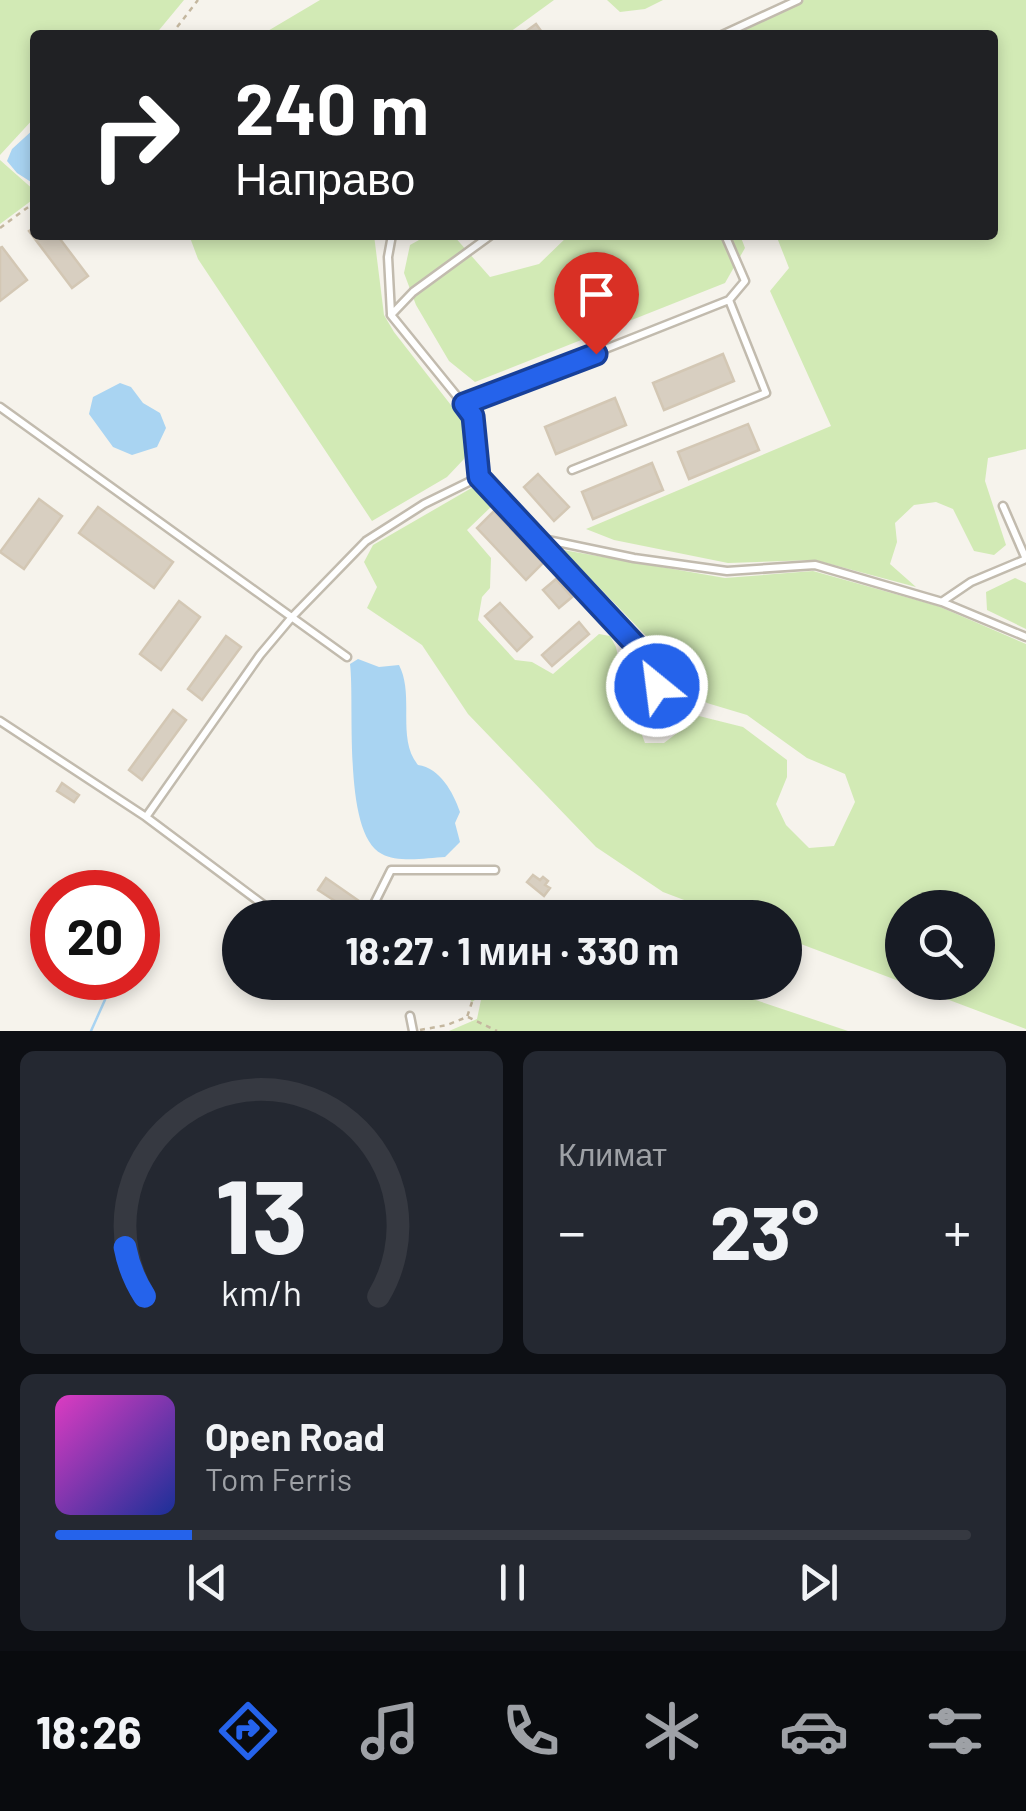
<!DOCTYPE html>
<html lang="ru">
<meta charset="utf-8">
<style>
:root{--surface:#171b24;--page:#242831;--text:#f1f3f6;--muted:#9ea1a6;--line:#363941;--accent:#2563eb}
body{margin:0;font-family:Barlow,sans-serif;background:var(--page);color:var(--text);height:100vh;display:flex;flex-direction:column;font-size:38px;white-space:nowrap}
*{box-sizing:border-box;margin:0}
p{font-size:32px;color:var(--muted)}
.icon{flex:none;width:55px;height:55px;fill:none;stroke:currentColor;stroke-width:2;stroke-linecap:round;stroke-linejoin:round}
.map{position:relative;height:1031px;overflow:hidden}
.sheet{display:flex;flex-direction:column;gap:20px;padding:20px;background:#0d0f14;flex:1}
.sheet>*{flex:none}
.guide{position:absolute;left:30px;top:30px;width:968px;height:210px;border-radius:10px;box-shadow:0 5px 15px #0003;background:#202124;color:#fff;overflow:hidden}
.buttons{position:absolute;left:885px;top:890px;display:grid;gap:20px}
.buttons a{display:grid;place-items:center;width:110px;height:110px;border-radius:50%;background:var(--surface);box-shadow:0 5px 15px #0003;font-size:50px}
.speed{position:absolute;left:30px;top:870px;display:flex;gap:20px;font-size:50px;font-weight:700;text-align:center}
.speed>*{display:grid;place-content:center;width:130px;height:130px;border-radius:50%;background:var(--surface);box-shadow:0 5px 15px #0003;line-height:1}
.speed .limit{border:15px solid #d22;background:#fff;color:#111}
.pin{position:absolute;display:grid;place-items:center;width:85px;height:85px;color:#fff;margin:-102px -42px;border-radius:50% 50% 50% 0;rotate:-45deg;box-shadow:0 0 10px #0007}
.pin .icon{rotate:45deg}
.me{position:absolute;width:110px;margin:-55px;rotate:331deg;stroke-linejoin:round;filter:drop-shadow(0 0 8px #0008)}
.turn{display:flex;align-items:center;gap:35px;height:210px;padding:0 40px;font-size:45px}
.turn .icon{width:130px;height:130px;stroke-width:2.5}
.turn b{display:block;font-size:70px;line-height:85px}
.big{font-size:75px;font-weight:700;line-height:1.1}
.sheet .widget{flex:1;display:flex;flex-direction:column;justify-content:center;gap:15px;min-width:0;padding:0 35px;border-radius:15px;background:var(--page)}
.sheet .dial{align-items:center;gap:0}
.dial svg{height:260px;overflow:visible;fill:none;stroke:var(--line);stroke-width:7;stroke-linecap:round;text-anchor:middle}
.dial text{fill:var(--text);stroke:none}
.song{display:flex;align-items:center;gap:30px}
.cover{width:120px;height:120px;border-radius:15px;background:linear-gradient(135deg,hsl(310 70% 55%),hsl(230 70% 35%))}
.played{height:10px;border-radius:5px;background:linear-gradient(90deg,var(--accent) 15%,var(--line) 15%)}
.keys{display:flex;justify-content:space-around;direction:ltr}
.heat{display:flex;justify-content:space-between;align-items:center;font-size:55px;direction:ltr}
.sheet .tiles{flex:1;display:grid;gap:20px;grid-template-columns:1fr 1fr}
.widget:last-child{grid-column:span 2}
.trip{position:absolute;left:222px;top:900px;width:580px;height:100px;border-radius:50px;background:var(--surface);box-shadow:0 5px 15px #0003;font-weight:700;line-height:100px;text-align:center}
.tabs{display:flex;height:160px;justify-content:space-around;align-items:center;background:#090b0e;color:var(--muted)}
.tabs .icon{width:70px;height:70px}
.tabs .on{color:var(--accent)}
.tabs b{font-size:45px;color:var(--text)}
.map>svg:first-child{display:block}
</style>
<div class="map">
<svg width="1026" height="1031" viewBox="0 0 1026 1031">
<rect width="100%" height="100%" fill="#f6f3ec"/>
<path fill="#d2eab5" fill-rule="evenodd" d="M 0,0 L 184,0 L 155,35 L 35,35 L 35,117 L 0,155 Z
M 320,0 L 554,0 L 506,35 L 261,35 Z
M 607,0 L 663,0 L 645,9 L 620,12 Z
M 804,0 L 1026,0 L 1026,449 L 988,458 L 985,481 L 1006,545 L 994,555 L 974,551 L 953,509 L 936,502 L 914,505 L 895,523 L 897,542 L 890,564 L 916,587 L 815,560 L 728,563 L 614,540 L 586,529 L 831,426 L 770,291 L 789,268 L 776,235 L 992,235 L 992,35 L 732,35 Z
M 0,160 L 35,191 L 35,198 L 0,224 Z
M 189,235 L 374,235 L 384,315 L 394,332 L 461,418 L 469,440 L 464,459 L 447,477 L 372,521 L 198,259 Z
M 428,235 L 453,235 L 490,277 L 539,264 L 569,235 L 740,235 L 745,248 L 725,283 L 475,382 L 449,361 L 416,305 L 404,273 L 410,245 Z
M 475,486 L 494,504 L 467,530 L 491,558 L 490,588 L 482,597 L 478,620 L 515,660 L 532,662 L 553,674 L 599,634 L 610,636 L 616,647 L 625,690 L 645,743 L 664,743 L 699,716 L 743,727 L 787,760 L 787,777 L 776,804 L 786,825 L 809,848 L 834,846 L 855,802 L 845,774 L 807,758 L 747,715 L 707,703 L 678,680 L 652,642 L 563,550 L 725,578 L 813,571 L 938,606 L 1026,644 L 1026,1029 L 785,938 L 785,918 L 729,917 L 663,892 L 596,847 L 468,714 L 422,645 L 367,608 L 377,587 L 364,562 L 373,545 ZM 902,908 L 978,908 L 978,982 L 902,982 Z
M 1015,578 L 1026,583 L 1026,629 L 987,610 L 986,592 Z
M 467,983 L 705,983 L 848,1031 L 449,1031 L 477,1019 L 482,995 L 472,1002 L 461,987 Z"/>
<path fill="#a9d4f2" d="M 35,128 L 35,180 L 31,182 L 17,173 L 7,161 L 12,149 Z
M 120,383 L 131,387 L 143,403 L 160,413 L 166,428 L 157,447 L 132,455 L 113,447 L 89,414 L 93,397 Z
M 358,659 L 379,667 L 399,665 C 415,696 396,738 418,765 C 440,768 453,792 460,812 L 455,823 L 460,842 L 445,857 C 427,858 398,863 382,854 C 342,834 355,706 350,664 Z"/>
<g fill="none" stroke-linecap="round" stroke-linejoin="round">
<path stroke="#a9d4f2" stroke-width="2.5" d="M 91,1031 L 113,982"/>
</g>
<path fill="#d8cfc1" stroke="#d3c7b4" stroke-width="2.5" d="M 536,24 L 544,35 L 521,35 Z
M 35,227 L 35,235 L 57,235 L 88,276 L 72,288 L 29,231 Z
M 2,247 L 27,280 L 0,301 L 0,248 Z
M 723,354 L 734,381 L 664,410 L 653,383 Z
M 615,398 L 626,425 L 556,454 L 545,427 Z
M 748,424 L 759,450 L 689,479 L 678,452 Z
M 652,463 L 663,490 L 593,519 L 582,492 Z
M 538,474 L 569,507 L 554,521 L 524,487 Z
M 39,499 L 62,516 L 24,569 L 0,552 Z
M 98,507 L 173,562 L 154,588 L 79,533 Z
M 494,511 L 543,563 L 526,580 L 477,528 Z
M 556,579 L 572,597 L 559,608 L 543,590 Z
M 179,601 L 200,617 L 161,670 L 140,654 Z
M 500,603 L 532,637 L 517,651 L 485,616 Z
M 579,622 L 589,634 L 552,666 L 542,655 Z
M 226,636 L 241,647 L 202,700 L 188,689 Z
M 173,710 L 186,720 L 142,780 L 129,770 Z
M 62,783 L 79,795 L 74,802 L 57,791 Z
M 533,875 L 540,880 L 543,877 L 548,881 L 545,885 L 550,888 L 544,896 L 527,882 Z
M 326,878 L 362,903 L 355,914 L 318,890 Z"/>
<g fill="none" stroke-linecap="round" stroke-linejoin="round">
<defs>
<path id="lane" d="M 722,35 L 798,0
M 391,314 L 388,257 L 392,235
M 464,405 L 729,300 L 745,281 L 725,235
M 0,407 L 347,657
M 572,470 L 766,393 L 729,300
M 479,477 L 473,416 L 391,315 L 413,292 L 491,235
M 1003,506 L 1026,559
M 538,538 L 634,558 L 727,571 L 815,565 L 942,602 L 1026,637
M 943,601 L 971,582 L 1026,559
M 0,721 L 146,817 L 260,655 L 292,617 L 366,541 L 424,504 L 479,477 L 643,653 L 671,718
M 146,817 L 281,918
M 367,918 L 391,870 L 495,870
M 410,1016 L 413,1031"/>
</defs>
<use href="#lane" stroke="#c2bbae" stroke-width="11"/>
<path stroke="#c4b79f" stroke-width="2.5" stroke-dasharray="5 5" stroke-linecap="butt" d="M 171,35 L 198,0
M 0,228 L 35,202
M 468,1017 L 497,1031
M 420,1030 L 447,1025 L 467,1017 L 472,1002"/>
<use href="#lane" stroke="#fff" stroke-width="6"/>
</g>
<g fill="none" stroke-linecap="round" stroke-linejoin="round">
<defs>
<path id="route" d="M 596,354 L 464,404 L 473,416 L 479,477 L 643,653 L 657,686"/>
</defs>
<use href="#route" stroke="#184099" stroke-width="25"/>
<use href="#route" stroke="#2563eb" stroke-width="18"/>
</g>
</svg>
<div class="buttons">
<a><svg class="icon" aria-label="search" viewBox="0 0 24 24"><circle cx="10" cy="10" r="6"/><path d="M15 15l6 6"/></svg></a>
</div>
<div class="speed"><div class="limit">20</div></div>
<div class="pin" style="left:596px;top:354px;background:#d93025"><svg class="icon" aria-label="arrive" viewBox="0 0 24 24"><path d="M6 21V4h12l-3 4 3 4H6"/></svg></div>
<svg class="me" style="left:657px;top:686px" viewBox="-20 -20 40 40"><circle r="17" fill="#2563eb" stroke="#fff" stroke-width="3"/><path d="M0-11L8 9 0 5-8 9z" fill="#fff"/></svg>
<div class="trip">18:27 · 1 мин · 330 m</div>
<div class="guide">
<div class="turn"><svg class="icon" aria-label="right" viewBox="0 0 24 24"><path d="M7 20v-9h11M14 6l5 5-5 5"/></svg><div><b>240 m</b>Направо</div></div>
</div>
</div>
<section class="sheet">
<div class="tiles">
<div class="widget dial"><svg viewBox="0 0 100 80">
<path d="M14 69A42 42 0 1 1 86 69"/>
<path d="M14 69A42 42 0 0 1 8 54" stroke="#2563eb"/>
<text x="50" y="56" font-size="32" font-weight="700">13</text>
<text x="50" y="72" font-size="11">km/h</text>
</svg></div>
<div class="widget"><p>Климат</p>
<div class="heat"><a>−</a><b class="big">23°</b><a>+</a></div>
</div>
<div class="widget">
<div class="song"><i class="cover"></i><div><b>Open Road</b><p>Tom Ferris</p></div></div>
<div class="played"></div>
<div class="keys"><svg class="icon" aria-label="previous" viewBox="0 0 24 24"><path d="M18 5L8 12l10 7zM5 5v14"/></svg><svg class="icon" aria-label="pause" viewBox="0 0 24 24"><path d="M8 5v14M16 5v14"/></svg><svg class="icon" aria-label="next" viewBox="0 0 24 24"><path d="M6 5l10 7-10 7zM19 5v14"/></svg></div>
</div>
</div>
</section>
<nav class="tabs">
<b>18:26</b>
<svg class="icon on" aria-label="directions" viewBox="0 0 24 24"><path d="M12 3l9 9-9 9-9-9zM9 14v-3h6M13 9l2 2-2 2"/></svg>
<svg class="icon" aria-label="music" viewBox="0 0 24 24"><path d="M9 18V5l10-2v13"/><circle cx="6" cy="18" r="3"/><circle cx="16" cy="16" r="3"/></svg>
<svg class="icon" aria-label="phone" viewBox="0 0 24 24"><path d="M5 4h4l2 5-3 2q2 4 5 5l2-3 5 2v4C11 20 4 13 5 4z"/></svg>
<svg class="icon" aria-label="climate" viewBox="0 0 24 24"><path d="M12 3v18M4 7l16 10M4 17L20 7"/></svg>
<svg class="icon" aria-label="car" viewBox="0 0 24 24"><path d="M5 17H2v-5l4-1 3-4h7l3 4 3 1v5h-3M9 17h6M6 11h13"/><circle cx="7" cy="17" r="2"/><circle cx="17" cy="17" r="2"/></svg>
<svg class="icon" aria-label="filters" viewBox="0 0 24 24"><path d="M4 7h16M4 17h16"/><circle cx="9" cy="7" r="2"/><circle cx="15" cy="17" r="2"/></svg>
</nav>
